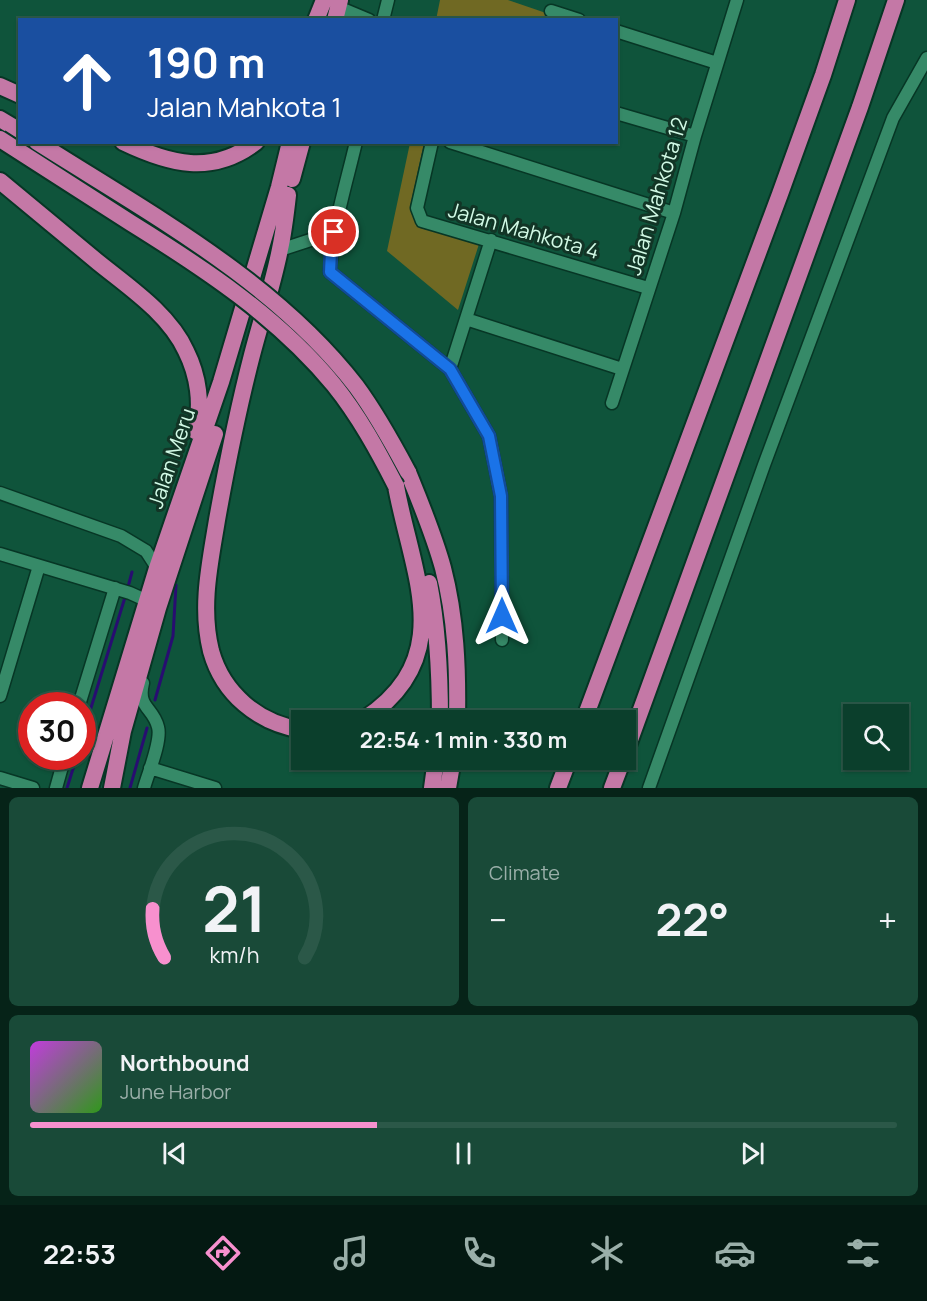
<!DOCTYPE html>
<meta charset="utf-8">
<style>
:root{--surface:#0b3f2c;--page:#194a38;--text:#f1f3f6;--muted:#9aafa9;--line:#2b5848;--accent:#f790ce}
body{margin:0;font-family:Manrope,sans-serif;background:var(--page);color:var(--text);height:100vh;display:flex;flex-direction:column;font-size:22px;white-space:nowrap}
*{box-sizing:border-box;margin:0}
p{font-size:20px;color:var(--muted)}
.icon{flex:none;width:33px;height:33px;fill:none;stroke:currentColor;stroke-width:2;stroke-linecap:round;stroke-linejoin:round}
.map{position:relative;height:788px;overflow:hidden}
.drawer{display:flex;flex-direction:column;gap:9px;padding:9px;background:#062318;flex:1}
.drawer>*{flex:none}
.top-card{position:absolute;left:18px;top:18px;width:600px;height:126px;border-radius:0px;box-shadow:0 2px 4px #0004,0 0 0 2px var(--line);background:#1a4fa0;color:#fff;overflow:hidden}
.controls{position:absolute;left:843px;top:704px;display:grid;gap:12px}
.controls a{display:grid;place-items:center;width:66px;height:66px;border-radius:0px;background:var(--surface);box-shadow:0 2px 4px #0004,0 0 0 2px var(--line);font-size:30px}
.speed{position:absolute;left:18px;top:692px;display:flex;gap:12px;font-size:30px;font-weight:700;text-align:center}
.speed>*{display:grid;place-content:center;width:78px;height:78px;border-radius:50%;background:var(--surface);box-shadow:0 2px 4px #0004,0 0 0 2px var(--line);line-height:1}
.speed .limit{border:9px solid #d22;background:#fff;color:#111}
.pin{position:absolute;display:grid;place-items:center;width:51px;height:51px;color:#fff;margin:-26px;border:3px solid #fff;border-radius:50%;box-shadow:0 2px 6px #0007}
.me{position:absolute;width:66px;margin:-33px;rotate:0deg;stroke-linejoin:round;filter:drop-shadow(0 0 4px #0008)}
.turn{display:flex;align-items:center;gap:21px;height:126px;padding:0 30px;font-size:27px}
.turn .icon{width:78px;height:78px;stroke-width:2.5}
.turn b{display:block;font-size:42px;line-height:51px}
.big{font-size:45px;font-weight:700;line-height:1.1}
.drawer .widget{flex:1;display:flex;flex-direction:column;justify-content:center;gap:9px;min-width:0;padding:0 21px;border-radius:9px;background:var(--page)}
.drawer .dial{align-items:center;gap:0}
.dial svg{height:156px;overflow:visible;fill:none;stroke:var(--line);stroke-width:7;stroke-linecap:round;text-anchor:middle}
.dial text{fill:var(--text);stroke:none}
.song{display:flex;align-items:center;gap:18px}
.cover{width:72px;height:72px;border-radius:9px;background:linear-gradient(135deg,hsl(290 70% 55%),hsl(110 70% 35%))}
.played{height:6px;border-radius:3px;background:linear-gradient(90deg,var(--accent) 40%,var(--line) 40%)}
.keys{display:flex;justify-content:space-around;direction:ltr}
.heat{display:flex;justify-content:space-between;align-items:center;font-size:33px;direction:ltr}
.drawer .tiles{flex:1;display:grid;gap:9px;grid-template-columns:1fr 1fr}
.widget:last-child{grid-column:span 2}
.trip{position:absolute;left:291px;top:710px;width:345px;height:60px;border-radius:0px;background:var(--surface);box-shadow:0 2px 4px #0004,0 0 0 2px var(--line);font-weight:700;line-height:60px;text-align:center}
.tab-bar{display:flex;height:96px;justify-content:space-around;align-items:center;background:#041912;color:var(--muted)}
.tab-bar .icon{width:42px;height:42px}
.tab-bar .on{color:var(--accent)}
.tab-bar b{font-size:27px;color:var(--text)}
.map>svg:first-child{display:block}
</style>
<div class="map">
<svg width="927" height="788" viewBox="0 0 927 788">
<rect width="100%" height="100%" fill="#0f543b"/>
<path fill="#706923" d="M 440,0 L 508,0 L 546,13 L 543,19 L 436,20 Z
M 410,143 L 424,143 L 410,207 L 417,227 L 479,244 L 458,310 L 387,251 Z"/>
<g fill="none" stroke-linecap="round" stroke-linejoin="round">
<path stroke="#280d71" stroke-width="3" d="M 128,587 L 132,572
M 155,700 L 173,636 L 176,585
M 82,737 L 126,594
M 67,788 L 77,756
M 130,788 L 147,728"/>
<defs>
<path id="minor" d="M 338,7 L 369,20
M 551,11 L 579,20
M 383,20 L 388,0
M 616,31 L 717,63
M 616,113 L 695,136
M 356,142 C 346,185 332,228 330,272 L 450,369 L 489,436 L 501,496 L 502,640
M 432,142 L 417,208 L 422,221 L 648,288
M 450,142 L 674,213
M 280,250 L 335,232
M 466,319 L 622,369
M 450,369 L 491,240
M 612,403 L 674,213 L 695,136 L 737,0
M 0,493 L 121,536 L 146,551 L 157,568
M 0,554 L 130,593 L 141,598 L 146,604
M 143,683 C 137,708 153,707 158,727 C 162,741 148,773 144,788
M 0,696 L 39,566
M 79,705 L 115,588
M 150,768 L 215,788
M 0,778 L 33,788
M 56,788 L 65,756
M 649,788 L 764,465 L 893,118 L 927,58"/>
<path id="highway" d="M 316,20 L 324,0
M 335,20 L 340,0
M 0,86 L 20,95
M 0,119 L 20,131
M 123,142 C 169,164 212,176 256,142
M 292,179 L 302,142
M 0,181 C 33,208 66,236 99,263 C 130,288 169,314 186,351 C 198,375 203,405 195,431
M 288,195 C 286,213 284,231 280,249 C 273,285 261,320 252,355 C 238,409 227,464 217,520 C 210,563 200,607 211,651 C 223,694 258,723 302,730
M 408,472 C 421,504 434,535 443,568 C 456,618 458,669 457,720
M 429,583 C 438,629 440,673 440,720
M 363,720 C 459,657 412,575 396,486
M 584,720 L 780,194 L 823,75 L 847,0
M 626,751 L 860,107 L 896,0
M 90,788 L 157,568 L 221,382 L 279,187 L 290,142
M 112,788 L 123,731 L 158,608 L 215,434
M 432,788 L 436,759
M 448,788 L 453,759
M 558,788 L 569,759
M 612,788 L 623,759"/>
</defs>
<use href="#minor" stroke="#073625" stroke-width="15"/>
<use href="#highway" stroke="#073625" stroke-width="20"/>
<use href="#minor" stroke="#368a68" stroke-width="12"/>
<use href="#highway" stroke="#c478a6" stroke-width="16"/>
<defs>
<path id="highway-bridge" d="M 0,139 C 44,167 88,195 131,223 C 205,269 278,317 334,385 C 359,416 378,451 396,486
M 37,142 C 147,212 275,281 356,386 C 376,413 392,442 408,472"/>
</defs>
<use href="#highway-bridge" stroke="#073625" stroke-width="20" stroke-linecap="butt"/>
<use href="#highway-bridge" stroke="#c478a6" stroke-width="16"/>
</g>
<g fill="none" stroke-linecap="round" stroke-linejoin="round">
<defs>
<path id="route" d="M 334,232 L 331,251 L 330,272 L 450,369 L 489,436 L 501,496 L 502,616"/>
</defs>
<use href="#route" stroke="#114b97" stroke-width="15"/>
<use href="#route" stroke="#1a73e8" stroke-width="10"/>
</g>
<g text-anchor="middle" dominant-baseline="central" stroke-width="6" stroke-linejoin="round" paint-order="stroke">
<g font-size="21" fill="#d2fae6" stroke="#123526">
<text transform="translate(656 196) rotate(-73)">Jalan Mahkota 12</text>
<text transform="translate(524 230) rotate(16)">Jalan Mahkota 4</text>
<text transform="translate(171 458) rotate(-71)">Jalan Meru</text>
</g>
</g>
</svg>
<div class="controls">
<a><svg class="icon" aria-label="search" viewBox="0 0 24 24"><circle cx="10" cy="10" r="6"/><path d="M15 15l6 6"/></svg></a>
</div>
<div class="speed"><div class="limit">30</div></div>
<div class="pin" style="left:334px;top:232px;background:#d93025"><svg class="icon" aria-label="arrive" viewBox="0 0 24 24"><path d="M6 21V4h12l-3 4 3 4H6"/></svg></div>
<svg class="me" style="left:502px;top:616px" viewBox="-20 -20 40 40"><path d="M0-17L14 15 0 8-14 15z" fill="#1a73e8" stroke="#fff" stroke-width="4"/></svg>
<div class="trip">22:54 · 1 min · 330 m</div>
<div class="top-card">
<div class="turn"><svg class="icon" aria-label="ahead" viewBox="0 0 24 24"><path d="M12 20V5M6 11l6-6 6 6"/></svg><div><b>190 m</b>Jalan Mahkota 1</div></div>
</div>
</div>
<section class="drawer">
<div class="tiles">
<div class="widget dial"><svg viewBox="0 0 100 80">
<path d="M14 69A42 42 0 1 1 86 69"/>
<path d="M14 69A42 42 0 0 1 8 44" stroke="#f790ce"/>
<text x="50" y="56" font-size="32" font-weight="700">21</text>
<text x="50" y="72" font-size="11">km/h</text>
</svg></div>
<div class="widget"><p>Climate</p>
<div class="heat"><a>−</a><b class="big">22°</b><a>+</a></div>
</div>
<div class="widget">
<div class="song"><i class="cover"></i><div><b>Northbound</b><p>June Harbor</p></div></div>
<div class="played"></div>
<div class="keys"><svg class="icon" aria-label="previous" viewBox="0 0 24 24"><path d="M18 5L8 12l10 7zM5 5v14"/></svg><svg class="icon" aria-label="pause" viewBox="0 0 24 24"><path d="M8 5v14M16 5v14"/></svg><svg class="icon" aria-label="next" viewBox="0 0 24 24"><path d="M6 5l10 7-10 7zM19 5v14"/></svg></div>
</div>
</div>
</section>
<nav class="tab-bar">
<b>22:53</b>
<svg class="icon on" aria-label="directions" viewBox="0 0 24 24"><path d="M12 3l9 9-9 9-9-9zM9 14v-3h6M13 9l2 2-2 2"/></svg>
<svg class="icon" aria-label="music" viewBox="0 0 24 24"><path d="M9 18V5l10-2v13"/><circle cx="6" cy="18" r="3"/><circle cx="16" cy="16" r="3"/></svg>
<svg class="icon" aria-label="phone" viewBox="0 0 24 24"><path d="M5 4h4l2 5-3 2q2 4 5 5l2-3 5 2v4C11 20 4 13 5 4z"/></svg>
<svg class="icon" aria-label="climate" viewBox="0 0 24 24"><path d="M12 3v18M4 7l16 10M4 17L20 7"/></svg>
<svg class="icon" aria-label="car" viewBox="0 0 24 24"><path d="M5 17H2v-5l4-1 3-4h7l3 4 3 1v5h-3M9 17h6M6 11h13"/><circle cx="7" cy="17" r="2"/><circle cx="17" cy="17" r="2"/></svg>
<svg class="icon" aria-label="filters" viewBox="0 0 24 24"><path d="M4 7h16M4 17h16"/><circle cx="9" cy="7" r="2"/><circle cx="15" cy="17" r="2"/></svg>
</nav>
